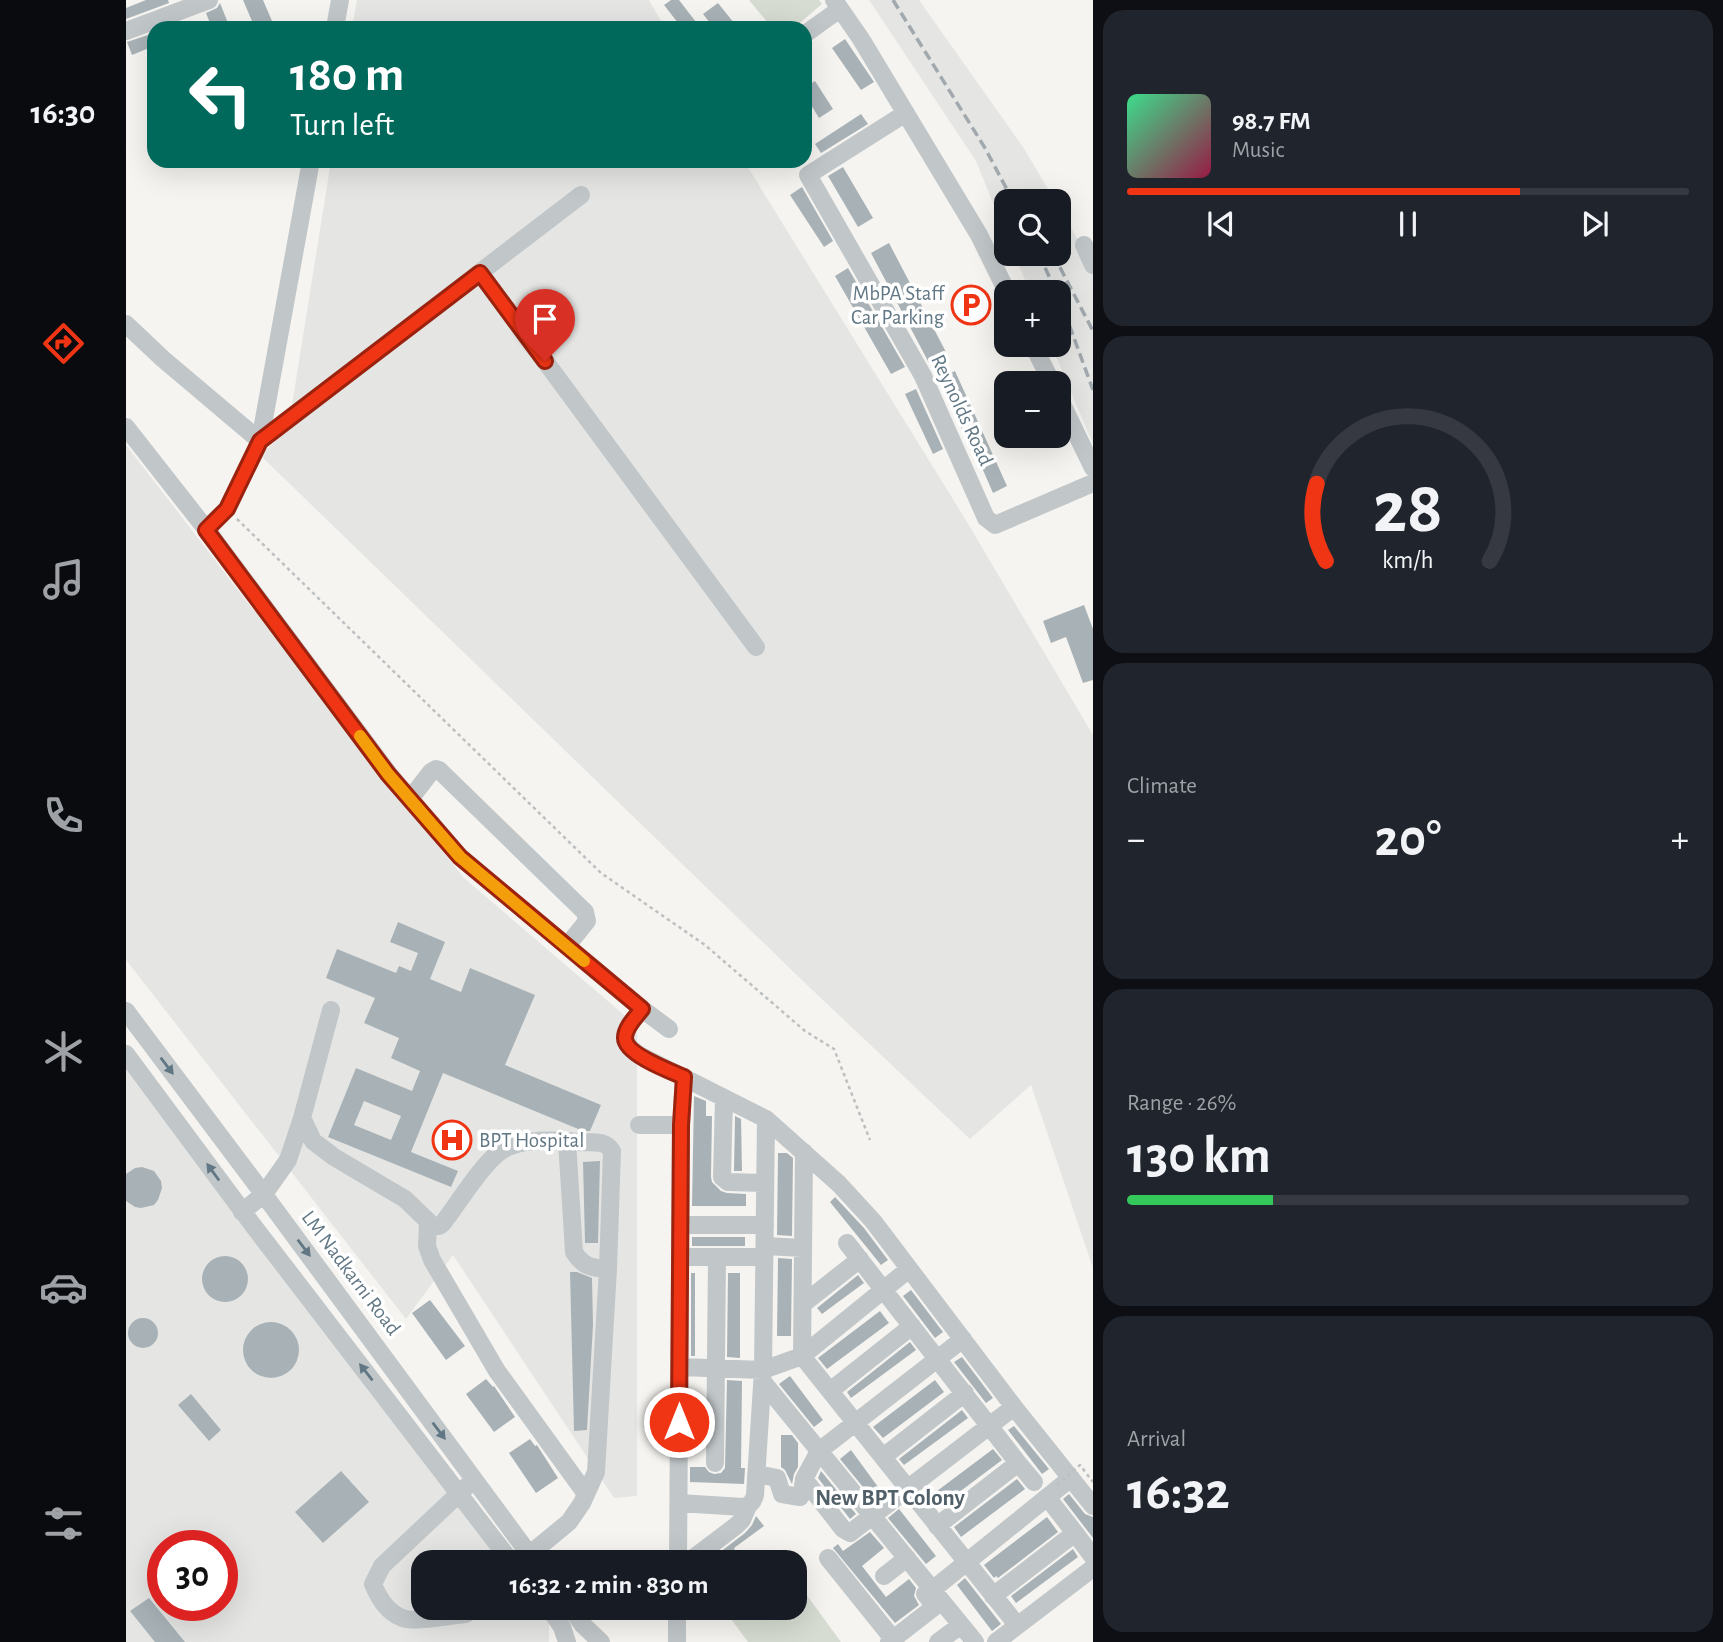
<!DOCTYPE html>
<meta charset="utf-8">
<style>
:root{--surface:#171b24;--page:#20242c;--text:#f1f3f6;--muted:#9ea1a6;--line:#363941;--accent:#f03515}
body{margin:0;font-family:"Alegreya Sans",sans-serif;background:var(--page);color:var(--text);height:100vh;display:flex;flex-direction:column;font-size:26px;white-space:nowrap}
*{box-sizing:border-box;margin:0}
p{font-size:23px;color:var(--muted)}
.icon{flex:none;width:38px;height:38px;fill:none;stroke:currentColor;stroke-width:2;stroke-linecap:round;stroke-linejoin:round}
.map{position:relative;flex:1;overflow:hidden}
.side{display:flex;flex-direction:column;gap:10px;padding:10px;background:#0d0f14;width:630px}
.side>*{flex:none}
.guide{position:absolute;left:21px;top:21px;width:665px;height:147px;border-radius:21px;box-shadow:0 7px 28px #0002;background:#00695c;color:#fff;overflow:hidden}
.fabs{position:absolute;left:868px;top:189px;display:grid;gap:14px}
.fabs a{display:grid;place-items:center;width:77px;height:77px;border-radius:14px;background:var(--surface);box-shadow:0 7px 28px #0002;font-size:35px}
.speed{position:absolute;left:21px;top:1530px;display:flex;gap:14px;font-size:35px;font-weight:700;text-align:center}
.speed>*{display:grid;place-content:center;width:91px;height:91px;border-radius:50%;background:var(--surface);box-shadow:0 7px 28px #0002;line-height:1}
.speed .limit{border:10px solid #d22;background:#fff;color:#111}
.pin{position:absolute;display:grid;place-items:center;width:60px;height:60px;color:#fff;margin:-72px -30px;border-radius:50% 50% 50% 0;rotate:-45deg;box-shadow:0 0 7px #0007}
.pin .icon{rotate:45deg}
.me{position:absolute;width:77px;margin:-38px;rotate:0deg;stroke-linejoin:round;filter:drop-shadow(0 0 5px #0008)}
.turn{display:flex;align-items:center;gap:24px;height:147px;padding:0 28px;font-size:32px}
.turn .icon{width:91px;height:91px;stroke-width:2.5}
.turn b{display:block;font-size:49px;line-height:60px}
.big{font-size:52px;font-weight:700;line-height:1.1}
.side .card{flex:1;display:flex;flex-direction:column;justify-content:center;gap:10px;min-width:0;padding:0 24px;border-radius:21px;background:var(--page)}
.side .dial{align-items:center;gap:0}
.dial svg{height:182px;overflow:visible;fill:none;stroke:var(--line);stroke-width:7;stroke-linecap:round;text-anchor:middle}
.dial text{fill:var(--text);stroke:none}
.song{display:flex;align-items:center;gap:21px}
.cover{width:84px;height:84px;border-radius:10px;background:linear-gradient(135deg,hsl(150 70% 55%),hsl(340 70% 35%))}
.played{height:7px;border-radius:4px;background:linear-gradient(90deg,var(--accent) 70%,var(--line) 70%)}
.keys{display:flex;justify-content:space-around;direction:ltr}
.heat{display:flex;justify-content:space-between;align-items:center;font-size:38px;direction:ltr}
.charge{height:10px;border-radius:5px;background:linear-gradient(90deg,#34c759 26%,var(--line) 0)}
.trip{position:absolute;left:285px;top:1550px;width:396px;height:70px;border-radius:21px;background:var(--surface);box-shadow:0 7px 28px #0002;font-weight:700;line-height:70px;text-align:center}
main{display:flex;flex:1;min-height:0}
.tab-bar{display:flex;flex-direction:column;width:126px;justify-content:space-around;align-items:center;background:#090b0e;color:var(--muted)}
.tab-bar .icon{width:49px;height:49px}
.tab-bar .current{color:var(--accent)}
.tab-bar b{font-size:32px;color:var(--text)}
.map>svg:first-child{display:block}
</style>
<main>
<nav class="tab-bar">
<b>16:30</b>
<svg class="icon current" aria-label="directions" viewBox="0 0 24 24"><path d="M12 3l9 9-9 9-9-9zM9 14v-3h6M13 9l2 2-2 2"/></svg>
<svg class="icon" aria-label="music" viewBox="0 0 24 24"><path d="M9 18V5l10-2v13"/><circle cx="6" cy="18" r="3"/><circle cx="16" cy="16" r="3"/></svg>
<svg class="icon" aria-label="phone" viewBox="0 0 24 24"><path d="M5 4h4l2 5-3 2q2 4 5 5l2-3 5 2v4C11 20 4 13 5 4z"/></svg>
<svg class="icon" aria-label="climate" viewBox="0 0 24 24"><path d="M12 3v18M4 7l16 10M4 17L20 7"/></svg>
<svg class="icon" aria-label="car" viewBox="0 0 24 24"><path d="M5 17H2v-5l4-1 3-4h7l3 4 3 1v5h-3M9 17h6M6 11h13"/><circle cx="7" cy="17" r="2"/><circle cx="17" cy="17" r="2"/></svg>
<svg class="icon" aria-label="filters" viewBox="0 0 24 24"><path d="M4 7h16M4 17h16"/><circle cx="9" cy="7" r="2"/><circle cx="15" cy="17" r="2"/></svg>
</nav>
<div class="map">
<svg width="967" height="1642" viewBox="0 0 967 1642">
<rect width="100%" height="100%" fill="#f5f4f0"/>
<path fill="#e5e6e4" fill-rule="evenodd" d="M 231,0 L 523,0 L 539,28 L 226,28 Z
M 743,0 L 793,0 L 897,147 L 929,201 L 880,201 L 880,235 L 850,161 Z
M 205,161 L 618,161 L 838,517 L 967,735 L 967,1268 L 905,1085 L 844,1139 L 680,984 L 134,455 L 162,430 Z
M 933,207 L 959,252 L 967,268 L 967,444 L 925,345 L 933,345 L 933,292 L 904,292 L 888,254 L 933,254 Z
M 0,445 L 235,749 L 338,878 L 511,1026 L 511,1496 L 488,1498 L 327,1255 L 280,1319 L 0,960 Z
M 0,1056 L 382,1563 L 298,1563 L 298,1608 L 416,1608 L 423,1618 L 423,1642 L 0,1642 ZM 37,1545 L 96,1545 L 96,1605 L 37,1605 Z"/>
<path fill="#d6dcd1" d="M 623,0 L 693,0 L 696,4 L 668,28 L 646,28 Z
M 669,1579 L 715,1642 L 622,1642 L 597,1608 L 668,1608 Z"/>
<path fill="#a8b2b6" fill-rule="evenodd" d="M 20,0 L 42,0 L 43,3 L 0,19 L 0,8 Z
M 117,0 L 137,0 L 149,28 L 129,28 Z
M 545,0 L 553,0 L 570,22 L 563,28 L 556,28 L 538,5 Z
M 94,3 L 104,28 L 86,28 L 80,13 L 91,8 Z
M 592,3 L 612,28 L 588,28 L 577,14 Z
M 28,33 L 28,46 L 6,55 L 1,42 Z
M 719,39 L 748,82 L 735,90 L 706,48 Z
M 689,81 L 707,109 L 693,118 L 679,95 L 679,87 Z
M 735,114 L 742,124 L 695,153 L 689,144 Z
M 717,167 L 747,218 L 732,227 L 702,176 Z
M 676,187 L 707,241 L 698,247 L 664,195 Z
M 763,243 L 821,354 L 803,363 L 745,253 Z
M 722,268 L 779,367 L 765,374 L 709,276 Z
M 829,371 L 881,486 L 867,493 L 840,431 L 837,432 L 812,379 Z
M 790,389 L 817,449 L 807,454 L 779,394 Z
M 958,605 L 967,629 L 967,680 L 957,683 L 940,637 L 925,643 L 917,621 Z
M 272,922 L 319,942 L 304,979 L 335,992 L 344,968 L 409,995 L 379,1065 L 475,1105 L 464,1131 L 457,1131 L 317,1073 L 285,1152 L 332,1171 L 325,1187 L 202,1137 L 230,1068 L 286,1091 L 294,1071 L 265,1058 L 273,1038 L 238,1023 L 249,998 L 200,978 L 211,949 L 270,973 L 273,966 L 285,971 L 292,953 L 264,942 ZM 238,1101 L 275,1116 L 265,1140 L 228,1125 Z
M 568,1096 L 580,1101 L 580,1116 L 586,1116 L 585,1177 L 586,1182 L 595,1191 L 601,1193 L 620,1194 L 620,1206 L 566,1206 Z
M 609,1116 L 615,1119 L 616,1171 L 608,1171 Z
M 652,1153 L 661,1153 L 667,1158 L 666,1236 L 651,1235 Z
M 474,1161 L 472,1243 L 459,1243 L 457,1162 Z
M 16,1167 L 28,1171 L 35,1181 L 36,1188 L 32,1200 L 28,1205 L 15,1208 L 9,1207 L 0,1201 L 0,1174 L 9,1168 Z
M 709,1197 L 738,1228 L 762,1260 L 755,1265 L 704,1202 Z
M 566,1237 L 619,1237 L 619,1246 L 566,1246 Z
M76 1279a23 23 0 1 1 46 0a23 23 0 1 1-46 0Z
M 652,1258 L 666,1259 L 665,1336 L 651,1336 Z
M 444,1272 L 451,1272 L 466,1278 L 467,1325 L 461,1430 L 448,1431 Z
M 565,1273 L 569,1273 L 569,1356 L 565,1356 Z
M 602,1273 L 614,1273 L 614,1358 L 601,1357 Z
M 732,1275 L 738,1283 L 696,1314 L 691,1308 Z
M 785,1290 L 817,1332 L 809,1338 L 777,1296 Z
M 304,1300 L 339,1346 L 320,1360 L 286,1313 Z
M 754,1311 L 763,1323 L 701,1369 L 692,1358 Z
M2 1333a15 15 0 1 1 30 0a15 15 0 1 1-30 0Z
M117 1350a28 28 0 1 1 56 0a28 28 0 1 1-56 0Z
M 784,1342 L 790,1350 L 725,1398 L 721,1392 Z
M 836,1357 L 867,1398 L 860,1403 L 828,1362 Z
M 664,1376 L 697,1420 L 688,1427 L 653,1384 Z
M 360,1379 L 367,1387 L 368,1386 L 389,1417 L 368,1432 L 340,1394 Z
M 601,1380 L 616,1381 L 615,1468 L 619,1468 L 618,1484 L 564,1482 L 564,1467 L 579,1467 L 583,1472 L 588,1474 L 595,1473 L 599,1468 Z
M 809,1380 L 818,1392 L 757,1438 L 747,1427 Z
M 65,1394 L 95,1430 L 83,1441 L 52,1405 Z
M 836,1410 L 842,1418 L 778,1465 L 773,1459 Z
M 888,1426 L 923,1469 L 916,1474 L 882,1430 Z
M 655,1435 L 666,1435 L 672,1443 L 672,1467 L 668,1474 L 666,1484 L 659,1470 L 655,1467 Z
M 404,1439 L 409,1446 L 411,1445 L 432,1478 L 410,1493 L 383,1453 Z
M 867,1449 L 876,1460 L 812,1508 L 803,1497 Z
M 725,1450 L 755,1491 L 746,1498 L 714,1459 Z
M 215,1471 L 243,1502 L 197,1543 L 169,1512 Z
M 695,1471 L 730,1514 L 724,1519 L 692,1478 Z
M 891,1479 L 899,1489 L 835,1537 L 828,1527 Z
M 943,1494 L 959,1514 L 967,1517 L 967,1538 L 937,1499 Z
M 773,1509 L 810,1556 L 800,1564 L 762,1518 Z
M 630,1516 L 638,1526 L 608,1548 L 609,1549 L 592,1563 L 580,1563 L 619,1533 L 626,1525 Z
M 921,1517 L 932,1532 L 872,1578 L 870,1576 L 868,1578 L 858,1565 Z
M 744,1532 L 758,1548 L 736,1566 L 760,1597 L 783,1579 L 790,1588 L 788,1596 L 793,1605 L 769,1623 L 707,1548 L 712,1544 L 717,1551 Z
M 947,1549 L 952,1557 L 890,1603 L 885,1596 Z
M 839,1578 L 875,1624 L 866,1631 L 831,1585 Z
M 23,1598 L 59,1642 L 29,1642 L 4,1611 Z"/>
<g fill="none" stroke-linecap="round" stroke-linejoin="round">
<path stroke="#bdbfc1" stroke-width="2.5" stroke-dasharray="3.5 3.5" stroke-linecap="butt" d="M 111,519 L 475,873 L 579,945 L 679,1031 L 708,1049 L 744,1140"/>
<path stroke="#c1c6c9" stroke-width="18" d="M 708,0 L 735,39 L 853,235 L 881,292
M 209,28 L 214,0
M 0,31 L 83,0
M 679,34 L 714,9
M 780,113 L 682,175 L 797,376 L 860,518 L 869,525 L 967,483
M 958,245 L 967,265
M 354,273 L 630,647
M 0,324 L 37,359 L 134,441 L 455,195
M 907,345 L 926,383
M 933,398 L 967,468
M 0,427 L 80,529 L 263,774 L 334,857 L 516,1009 L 543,1029
M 80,529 L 101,509 L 134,441 L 185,161
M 284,799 L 305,772 L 310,769 L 313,770 L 459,912 L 461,921 L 441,946
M 516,1009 C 510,1017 495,1031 500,1042 C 502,1047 509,1052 513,1055 L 640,1119 L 713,1184 L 747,1221 L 888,1407 L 967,1506
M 205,1010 L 176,1118 L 187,1141 L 208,1157 L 279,1199 L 307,1226 L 313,1226 L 317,1223 C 332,1204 358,1160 378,1149 C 397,1139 431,1140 452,1142 C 465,1143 479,1139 486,1151 L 482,1269 L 470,1472 L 456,1503 L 443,1522 L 393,1563
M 0,1011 L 136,1192 L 409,1562
M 0,1054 L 126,1224 L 386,1563
M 598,1098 L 596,1177 L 602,1182 L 639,1183
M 513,1125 L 555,1125
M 441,1141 L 448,1252 C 458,1268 466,1267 482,1269
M 678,1152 L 676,1356 L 891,1625
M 116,1212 L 138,1194 L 162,1160 L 176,1118
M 302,1221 L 301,1246 L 306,1260 L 371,1371 L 460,1494
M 555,1225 L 639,1225
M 721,1243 L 892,1463 L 811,1526
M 639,1246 L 677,1248
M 554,1257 L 638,1257
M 677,1304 L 734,1259
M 837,1339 L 693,1451 L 678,1479 L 717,1529 L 724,1533 L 888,1407
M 554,1367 L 637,1370 L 676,1356 L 783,1269
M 637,1382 L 849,1642
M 704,1391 L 786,1326
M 757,1457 L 839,1393
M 589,1463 L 591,1257
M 892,1463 L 908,1482
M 631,1474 L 651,1478 L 656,1494 L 674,1497 L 676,1494 L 678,1479
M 553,1503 L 617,1507 C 624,1506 627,1502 629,1495 L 637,1370 L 640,1119
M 949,1533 L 967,1557
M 702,1558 L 767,1639
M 552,1563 L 555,1125 L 558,1077
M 561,1563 L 611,1525 L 616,1520 L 622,1506
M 758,1576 L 781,1558
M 800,1595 L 945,1478
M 867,1596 L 949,1533 L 921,1497
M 423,1608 L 436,1627 L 441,1642
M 445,1608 L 457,1625 L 475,1642
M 340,1614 C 327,1615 290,1622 280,1619 C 263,1615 253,1599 247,1584 L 256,1566 L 341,1486
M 551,1642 L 551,1608
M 763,1642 L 807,1608 L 807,1604 L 799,1594
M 812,1642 L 835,1625
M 870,1642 L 967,1568"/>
<path stroke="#a1a9ae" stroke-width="3.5" stroke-dasharray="10 5" stroke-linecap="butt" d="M 767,0 L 859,148 L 887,201
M 913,254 L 930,292
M 927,254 L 967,331
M 933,297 L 967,390"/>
<path stroke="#bdbfc1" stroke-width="2.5" stroke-dasharray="3.5 3.5" stroke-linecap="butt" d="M 931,1485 L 954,1465 L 967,1482"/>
</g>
<defs><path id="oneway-solid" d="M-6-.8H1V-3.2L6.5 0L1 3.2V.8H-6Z" transform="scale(1.75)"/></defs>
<g fill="#617784">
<use href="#oneway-solid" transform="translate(41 1066) rotate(53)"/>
<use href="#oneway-solid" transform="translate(87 1172) rotate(-126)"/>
<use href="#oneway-solid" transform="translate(178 1248) rotate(53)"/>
<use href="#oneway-solid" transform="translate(240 1372) rotate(-128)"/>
<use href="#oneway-solid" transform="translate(313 1431) rotate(53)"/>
</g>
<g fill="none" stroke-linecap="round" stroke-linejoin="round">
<defs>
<path id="route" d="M 419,361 L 354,273 L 134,441 L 101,509 L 80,530 L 262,774 L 334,857 L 516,1009 C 510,1017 499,1027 499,1038 C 499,1054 544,1071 558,1077 L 555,1125 L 553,1422"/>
</defs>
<use href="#route" stroke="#9c220e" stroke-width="18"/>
<use href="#route" stroke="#f03515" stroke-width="12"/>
<path stroke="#f59e0b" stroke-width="12" d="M 234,736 L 262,774 L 334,857 L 458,961"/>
</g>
<defs>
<symbol id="parking-ring" viewBox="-11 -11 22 22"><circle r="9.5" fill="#fff" stroke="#f03515" stroke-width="1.5"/><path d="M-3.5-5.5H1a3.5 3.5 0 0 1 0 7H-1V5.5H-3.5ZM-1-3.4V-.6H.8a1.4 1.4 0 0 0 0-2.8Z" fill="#f03515"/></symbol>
<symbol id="hospital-ring" viewBox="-11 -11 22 22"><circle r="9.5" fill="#fff" stroke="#f03515" stroke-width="1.5"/><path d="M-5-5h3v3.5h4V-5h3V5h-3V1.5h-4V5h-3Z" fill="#f03515"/></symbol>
</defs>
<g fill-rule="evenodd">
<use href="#parking-ring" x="823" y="283" width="44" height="44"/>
<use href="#hospital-ring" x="304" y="1118" width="44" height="44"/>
</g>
<g text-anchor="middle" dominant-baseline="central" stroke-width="7" stroke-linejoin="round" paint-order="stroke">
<g font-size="21" fill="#617784" stroke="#fff" text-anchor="end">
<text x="818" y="293">MbPA Staff<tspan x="818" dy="24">Car Parking</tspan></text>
<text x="353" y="1140" text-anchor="start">BPT Hospital</text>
</g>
<g font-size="21" fill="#617784" stroke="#fff">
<text transform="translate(836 410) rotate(65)">Reynolds Road</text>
<text transform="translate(225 1273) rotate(53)">LM Nadkarni Road</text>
</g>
<g font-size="23" font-weight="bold" fill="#505f68" stroke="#fff">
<text x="764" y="1498">New BPT Colony</text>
</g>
</g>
</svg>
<div class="fabs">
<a><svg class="icon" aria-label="search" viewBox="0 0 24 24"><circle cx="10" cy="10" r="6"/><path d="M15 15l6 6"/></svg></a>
<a>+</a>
<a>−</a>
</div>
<div class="speed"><div class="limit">30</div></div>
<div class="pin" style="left:419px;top:361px;background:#d93025"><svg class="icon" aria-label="arrive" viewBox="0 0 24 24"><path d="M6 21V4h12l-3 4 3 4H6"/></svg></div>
<svg class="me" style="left:553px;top:1422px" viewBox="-20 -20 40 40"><circle r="17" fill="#f03515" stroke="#fff" stroke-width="3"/><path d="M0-11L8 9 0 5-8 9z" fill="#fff"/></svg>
<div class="trip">16:32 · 2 min · 830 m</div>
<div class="guide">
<div class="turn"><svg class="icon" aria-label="left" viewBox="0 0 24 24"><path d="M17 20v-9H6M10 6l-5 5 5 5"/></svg><div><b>180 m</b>Turn left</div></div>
</div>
</div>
<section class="side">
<div class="card">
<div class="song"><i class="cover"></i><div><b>98.7 FM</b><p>Music</p></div></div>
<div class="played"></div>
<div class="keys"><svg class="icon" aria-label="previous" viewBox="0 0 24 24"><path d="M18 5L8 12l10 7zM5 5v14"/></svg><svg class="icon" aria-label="pause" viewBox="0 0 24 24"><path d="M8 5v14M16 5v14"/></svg><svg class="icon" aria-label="next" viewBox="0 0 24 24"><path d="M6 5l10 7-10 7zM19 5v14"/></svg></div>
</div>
<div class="card dial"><svg viewBox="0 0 100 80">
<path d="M14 69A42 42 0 1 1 86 69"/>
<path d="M14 69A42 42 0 0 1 10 35" stroke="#f03515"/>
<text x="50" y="56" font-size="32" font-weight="700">28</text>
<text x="50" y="72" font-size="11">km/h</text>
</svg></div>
<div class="card"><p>Climate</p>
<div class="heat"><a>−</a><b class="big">20°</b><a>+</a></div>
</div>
<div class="card"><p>Range · 26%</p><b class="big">130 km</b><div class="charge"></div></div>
<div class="card"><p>Arrival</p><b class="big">16:32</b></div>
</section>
</main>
